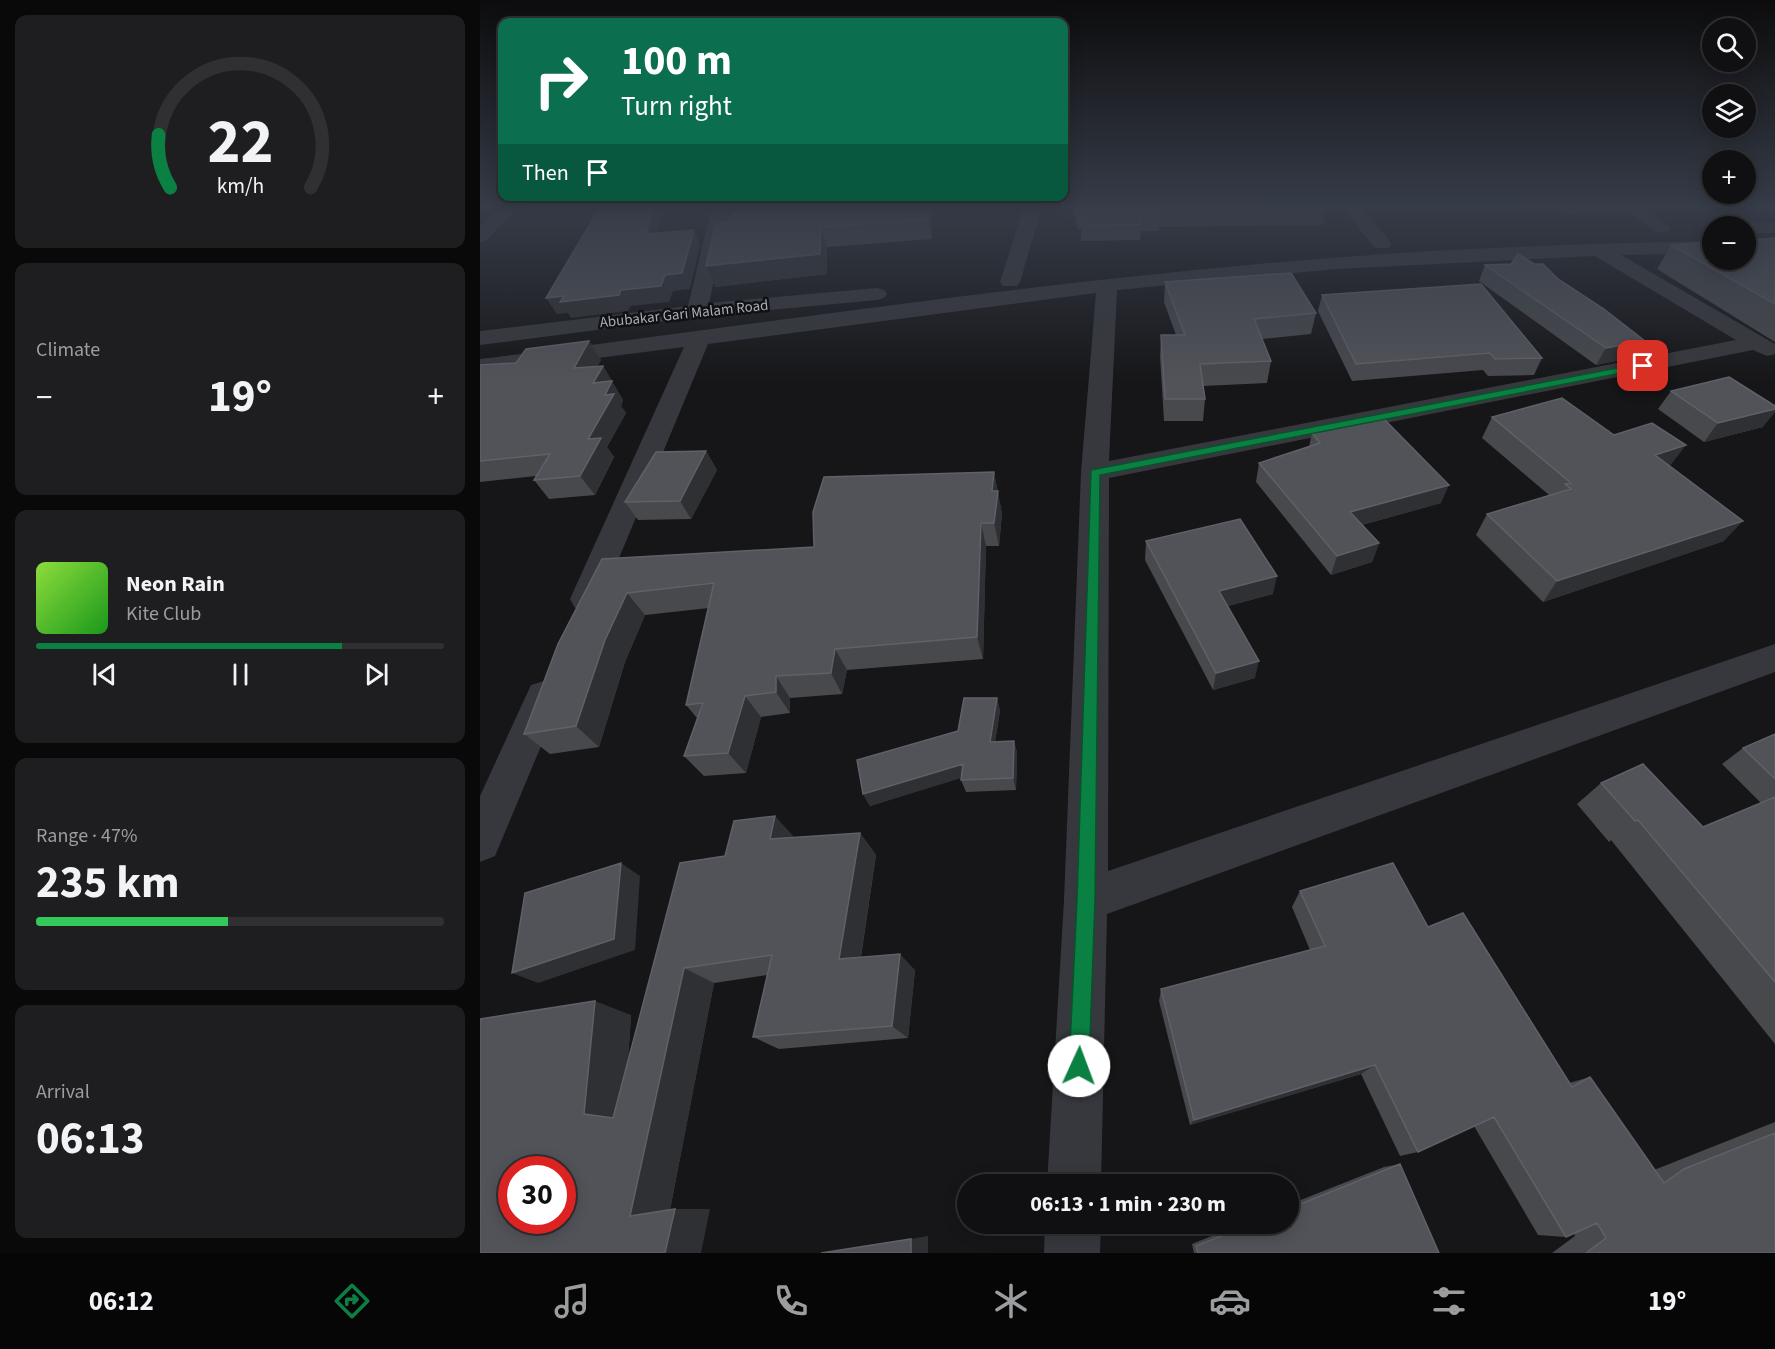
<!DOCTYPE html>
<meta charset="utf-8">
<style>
:root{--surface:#101012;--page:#1e1e20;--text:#f1f3f6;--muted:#9c9d9f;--line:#303032;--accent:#0b8043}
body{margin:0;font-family:"Source Sans 3",sans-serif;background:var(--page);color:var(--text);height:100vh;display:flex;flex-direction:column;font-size:22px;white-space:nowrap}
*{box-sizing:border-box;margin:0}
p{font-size:20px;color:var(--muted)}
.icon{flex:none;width:33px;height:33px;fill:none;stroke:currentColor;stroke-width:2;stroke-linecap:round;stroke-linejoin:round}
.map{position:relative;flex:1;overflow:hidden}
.drawer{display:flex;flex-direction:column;gap:15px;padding:15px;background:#09090a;width:480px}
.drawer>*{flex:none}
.guide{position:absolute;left:18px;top:18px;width:570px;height:183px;border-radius:12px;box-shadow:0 3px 15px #0003,0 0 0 2px var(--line);background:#0b6e4f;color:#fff;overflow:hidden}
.controls{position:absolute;left:1222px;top:18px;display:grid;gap:12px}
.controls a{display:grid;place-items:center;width:54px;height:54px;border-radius:50%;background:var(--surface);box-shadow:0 3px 15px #0003,0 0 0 2px var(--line);font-size:30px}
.speed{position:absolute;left:18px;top:1156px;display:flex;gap:12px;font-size:30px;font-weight:700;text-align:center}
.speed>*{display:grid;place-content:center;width:78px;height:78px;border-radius:50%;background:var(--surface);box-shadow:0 3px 15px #0003,0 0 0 2px var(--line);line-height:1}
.speed .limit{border:9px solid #d22;background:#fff;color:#111}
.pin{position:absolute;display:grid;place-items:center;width:51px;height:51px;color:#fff;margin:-26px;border-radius:12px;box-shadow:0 3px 9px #0006}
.me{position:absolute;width:66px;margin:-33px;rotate:2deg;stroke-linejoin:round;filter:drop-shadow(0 0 4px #0008)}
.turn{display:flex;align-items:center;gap:21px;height:126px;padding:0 24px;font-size:27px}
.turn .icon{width:78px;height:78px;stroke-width:2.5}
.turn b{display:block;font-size:42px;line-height:51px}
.then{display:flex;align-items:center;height:57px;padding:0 24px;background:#0003;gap:12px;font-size:22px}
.big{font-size:45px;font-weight:700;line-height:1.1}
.drawer .card{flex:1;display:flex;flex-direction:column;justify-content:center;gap:9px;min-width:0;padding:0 21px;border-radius:12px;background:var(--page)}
.drawer .dial{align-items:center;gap:0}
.dial svg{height:156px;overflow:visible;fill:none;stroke:var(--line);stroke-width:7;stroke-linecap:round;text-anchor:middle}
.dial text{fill:var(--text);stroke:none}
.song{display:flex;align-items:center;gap:18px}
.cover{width:72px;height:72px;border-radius:9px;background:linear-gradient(135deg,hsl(90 70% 55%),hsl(120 70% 35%))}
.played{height:6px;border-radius:3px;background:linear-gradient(90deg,var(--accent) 75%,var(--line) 75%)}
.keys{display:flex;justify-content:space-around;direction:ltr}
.heat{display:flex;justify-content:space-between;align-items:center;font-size:33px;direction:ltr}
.charge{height:9px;border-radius:4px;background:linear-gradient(90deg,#34c759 47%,var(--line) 0)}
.trip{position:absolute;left:477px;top:1174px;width:342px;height:60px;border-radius:30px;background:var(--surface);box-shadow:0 3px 15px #0003,0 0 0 2px var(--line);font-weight:700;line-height:60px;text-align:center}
.dock{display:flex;height:96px;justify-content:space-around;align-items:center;background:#060607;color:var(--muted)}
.dock .icon{width:42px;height:42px}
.dock .selected{color:var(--accent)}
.dock b{font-size:27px;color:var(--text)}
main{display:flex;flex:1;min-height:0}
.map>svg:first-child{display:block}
</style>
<main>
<section class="drawer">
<div class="card dial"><svg viewBox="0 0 100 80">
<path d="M14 69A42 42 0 1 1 86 69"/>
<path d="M14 69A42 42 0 0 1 8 42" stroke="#0b8043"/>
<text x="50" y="56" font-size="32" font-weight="700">22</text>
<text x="50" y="72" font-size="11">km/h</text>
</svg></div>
<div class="card"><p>Climate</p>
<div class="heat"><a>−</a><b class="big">19°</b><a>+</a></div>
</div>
<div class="card">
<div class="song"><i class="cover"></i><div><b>Neon Rain</b><p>Kite Club</p></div></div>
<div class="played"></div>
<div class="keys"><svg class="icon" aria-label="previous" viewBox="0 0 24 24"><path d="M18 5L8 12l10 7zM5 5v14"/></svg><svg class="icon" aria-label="pause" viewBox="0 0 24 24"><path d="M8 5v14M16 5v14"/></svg><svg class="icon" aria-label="next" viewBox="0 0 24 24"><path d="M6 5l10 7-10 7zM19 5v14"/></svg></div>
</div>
<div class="card"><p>Range · 47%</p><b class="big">235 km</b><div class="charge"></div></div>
<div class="card"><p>Arrival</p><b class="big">06:13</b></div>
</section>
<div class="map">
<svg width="1295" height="1253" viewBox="0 0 1295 1253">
<rect width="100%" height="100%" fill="#161618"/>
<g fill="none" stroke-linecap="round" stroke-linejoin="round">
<path fill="#37383d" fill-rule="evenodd" d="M 20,207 L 39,207 L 7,240 L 0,242 L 0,226 Z
M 232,207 L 250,207 L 229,303 L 397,288 L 404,290 L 407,294 L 404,298 L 397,300 L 217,317 L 0,345 L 0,331 L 208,306 Z
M 544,207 L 562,207 L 540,282 L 537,286 L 523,286 L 520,282 Z
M 862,207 L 880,207 L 909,240 L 911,244 L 909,248 L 895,248 Z
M 1141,207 L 1161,207 L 1191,228 L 1188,232 L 1176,232 Z
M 1266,223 L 1295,223 L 1295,233 L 1266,233 L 1266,226 L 1258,226 Z
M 1233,241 L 1233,253 L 1141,255 L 1295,344 L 1295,354 L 1287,356 L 1273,350 L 629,478 L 628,871 L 1295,644 L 1295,672 L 627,914 L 621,1185 L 567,1185 L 584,900 L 601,472 L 616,293 L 228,344 L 122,599 L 117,608 L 106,611 L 95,608 L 90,599 L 204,347 L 0,373 L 0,359 C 259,327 519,287 779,264 C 930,250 1082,244 1233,241 ZM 1115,256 L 1256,340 L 629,461 L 637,290 L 856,269 Z
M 64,681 L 77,685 L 82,696 L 15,856 L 0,862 L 0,796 L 51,685 Z
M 565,1224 L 621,1224 L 620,1253 L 564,1253 Z"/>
</g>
<path fill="#47494d" d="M 452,207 L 452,239 L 347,247 L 347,274 L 235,287 L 236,224 Z
M 594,207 L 844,207 L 845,210 L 843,225 L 679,227 L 679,231 L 661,231 L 660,240 L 601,241 L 601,229 L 597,229 Z
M 1077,207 L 1144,207 L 1142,210 L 1085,214 Z
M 1164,207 L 1211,207 L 1168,209 Z
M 1295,238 L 1295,342 L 1177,269 L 1191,245 Z
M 1005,265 L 1078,279 L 1165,341 L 1155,357 L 1116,365 L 999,281 Z
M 685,282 L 836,313 L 831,334 L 782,339 L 791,361 L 787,383 L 723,386 L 725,399 L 723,421 L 684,421 L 680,357 L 681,335 L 696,335 L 684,302 Z
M 842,295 L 1062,358 L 1054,375 L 1008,376 L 1003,370 L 872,381 L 838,311 Z
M 109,341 L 121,360 L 117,366 L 123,366 L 143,400 L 141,406 L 146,413 L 127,447 L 134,457 L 115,495 L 69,499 L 54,480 L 56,476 L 0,482 L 0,365 L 36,363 Z
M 1191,391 L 1283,427 L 1224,442 L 1178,409 Z
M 1012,417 L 1134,435 L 1190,466 L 1244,541 L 1063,602 L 996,535 L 1007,514 L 1069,495 L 1002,438 Z
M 832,433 L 961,503 L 882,525 L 899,543 L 892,562 L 851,575 L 776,482 L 779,463 L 829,447 Z
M 226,451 L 237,470 L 211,519 L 158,520 L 145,502 Z
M 514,472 L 522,514 L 519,546 L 506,546 L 503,659 L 367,670 L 362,694 L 310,698 L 310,713 L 281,717 L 266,773 L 224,776 L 204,756 L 217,718 L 206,705 L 229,608 L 165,615 L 145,662 L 119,747 L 70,754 L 44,734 L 122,559 L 334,547 Z
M 666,541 L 793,594 L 748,606 L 775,678 L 733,690 L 665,560 Z
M 517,698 L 520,711 L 515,742 L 534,741 L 537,753 L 536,790 L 486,792 L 481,780 L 482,777 L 390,806 L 383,794 L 478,731 Z
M 1295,734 L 1295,1044 L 1131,840 L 1129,842 L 1097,804 L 1121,783 L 1223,827 L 1281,803 L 1242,764 L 1263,748 Z
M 380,833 L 396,855 L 381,957 L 435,970 L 428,1038 L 299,1049 L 273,1037 L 287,975 L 234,983 L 190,1210 L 230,1209 L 0,1253 L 151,1015 L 148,1062 L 245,856 Z
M 820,891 L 948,927 L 1089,1083 L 1110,1077 L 1174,1170 L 1295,1122 L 1295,1253 L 1072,1253 L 1095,1236 L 1094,1233 L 1086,1237 L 1058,1235 L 994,1126 L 938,1152 L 920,1156 L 881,1074 L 710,1125 L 679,1001 L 681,989 L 830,950 L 812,907 Z
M 920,1164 L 959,1253 L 714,1253 L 712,1244 L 761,1224 L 808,1224 L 808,1205 L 904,1167 Z"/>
<path fill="#2f3033" d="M 173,207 L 184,207 L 173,249 L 166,234 Z
M 448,207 L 452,207 L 452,239 L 448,220 Z
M 341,227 L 347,247 L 347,274 L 235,287 L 226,266 Z
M 214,230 L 220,245 L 210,289 L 193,291 L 189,302 L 150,306 L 148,311 L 91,318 L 88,313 L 77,314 L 66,298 L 141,290 L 185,275 Z
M 109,341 L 121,360 L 106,387 L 94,368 Z
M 1165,341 L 1155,357 L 1116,365 L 1126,348 Z
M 123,366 L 143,400 L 141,406 L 146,413 L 127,447 L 134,457 L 115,495 L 100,476 L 108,439 L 113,383 Z
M 1295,409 L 1295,412 L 1283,427 L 1224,442 L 1238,423 Z
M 1206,445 L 1190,466 L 1175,455 Z
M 226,451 L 237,470 L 211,519 L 200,501 Z
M 514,472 L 522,514 L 519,546 L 514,523 L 512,491 Z
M 969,485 L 961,503 L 864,530 L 870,512 Z
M 1263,521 L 1244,541 L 1063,602 L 1077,581 Z
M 501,523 L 506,546 L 503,659 L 497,637 Z
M 899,543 L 892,562 L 851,575 L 857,556 Z
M 797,576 L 793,594 L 737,609 L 739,591 Z
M 147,593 L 165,615 L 145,662 L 119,747 L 96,726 L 125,640 Z
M 355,649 L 367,670 L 362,694 L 351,673 Z
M 779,661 L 775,678 L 733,690 L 736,673 Z
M 296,676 L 310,698 L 310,713 L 296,692 Z
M 265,696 L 281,717 L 266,773 L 248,753 Z
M 517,698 L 520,711 L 513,754 L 510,742 Z
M 534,741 L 537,753 L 536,790 L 533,778 Z
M 483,764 L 488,776 L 390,806 L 383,794 Z
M 295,816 L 315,838 L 290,839 Z
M 380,833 L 396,855 L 378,975 L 359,959 Z
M 141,863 L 160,876 L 155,950 L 58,983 L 32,973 Z
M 420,954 L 435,970 L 428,1038 L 412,1026 Z
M 204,968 L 234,983 L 189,1215 L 150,1216 Z
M 115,1001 L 151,1015 L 144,1121 L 104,1114 Z
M 895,1065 L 881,1074 L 710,1125 L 714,1120 Z
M 195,1209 L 230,1209 L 221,1253 L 185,1253 Z
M 448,1236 L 448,1253 L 431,1253 L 431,1239 Z"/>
<path fill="#525359" stroke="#5f6168" stroke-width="1.5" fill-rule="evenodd" d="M 120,207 L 173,207 L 166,234 L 214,230 L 202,273 L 185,275 L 181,286 L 141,290 L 139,295 L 80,302 L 84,296 L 66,298 Z
M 258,207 L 448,207 L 448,220 L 341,227 L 340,254 L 226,266 L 236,224 L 246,223 Z
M 595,207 L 844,207 L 845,210 L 679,212 L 680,216 L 659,216 L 661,225 L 601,226 L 600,214 L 596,214 Z
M 1295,238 L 1295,304 L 1191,245 L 1233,242 L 1233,260 L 1266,260 L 1266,240 Z
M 1038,254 L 1054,264 L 1063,264 L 1078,279 L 1124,309 L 1165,341 L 1126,348 L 1005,265 L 1031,264 Z
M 811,273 L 836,313 L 774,319 L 791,361 L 720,364 L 725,399 L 685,399 L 681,335 L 705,335 L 685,282 Z
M 1001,284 L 1062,358 L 1015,359 L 1010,353 L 876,364 L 842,295 Z
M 109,341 L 94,368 L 123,366 L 113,383 L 132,381 L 125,395 L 134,394 L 108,439 L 121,438 L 100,476 L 54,480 L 70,454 L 0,461 L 0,365 L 36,363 L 46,349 Z
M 1249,377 L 1295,406 L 1295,409 L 1238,423 L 1191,391 Z
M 1082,398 L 1134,435 L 1172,423 L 1206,445 L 1175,455 L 1263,521 L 1077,581 L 1007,514 L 1091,489 L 1085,484 L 1091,483 L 1012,417 Z
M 902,417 L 969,485 L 870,512 L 899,543 L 857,556 L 779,463 L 840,443 L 832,433 Z
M 226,451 L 200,501 L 145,502 L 176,452 Z
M 514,472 L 512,491 L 518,491 L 514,523 L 501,523 L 497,637 L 355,649 L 351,673 L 296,676 L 296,692 L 265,696 L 248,753 L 204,756 L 223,703 L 206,705 L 234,583 L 147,593 L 125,640 L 96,726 L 44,734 L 78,644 L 122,559 L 334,547 L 333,512 L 344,477 Z
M 760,519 L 797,576 L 739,591 L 779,661 L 736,673 L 666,541 Z
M 484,698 L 517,698 L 510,742 L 534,741 L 533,778 L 481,780 L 483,764 L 383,794 L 377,760 L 478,731 Z
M 1295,734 L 1295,779 L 1263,748 Z
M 1163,764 L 1223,827 L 1295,797 L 1295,982 L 1158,820 L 1155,821 L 1121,783 Z
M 295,816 L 290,839 L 380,833 L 359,959 L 420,954 L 412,1026 L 273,1037 L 292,955 L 204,968 L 150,1216 L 195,1209 L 185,1253 L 0,1253 L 0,1019 L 115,1001 L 104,1114 L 133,1118 L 200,863 L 245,856 L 254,821 ZM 32,1170 L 82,1170 L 82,1221 L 32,1221 Z
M 141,863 L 134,939 L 32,973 L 45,893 Z
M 913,863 L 948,927 L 983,913 L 1092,1087 L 1110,1077 L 1184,1183 L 1204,1169 L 1295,1133 L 1295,1253 L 1106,1253 L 1126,1238 L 1117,1223 L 1086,1237 L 1014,1117 L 938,1152 L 895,1065 L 714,1120 L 681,989 L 845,946 L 820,891 Z
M 920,1164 L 959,1253 L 718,1253 L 716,1246 L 771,1224 L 808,1224 L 808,1209 Z
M 431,1239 L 431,1253 L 341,1253 Z"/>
<linearGradient id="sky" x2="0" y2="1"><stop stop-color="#0c0c0d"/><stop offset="0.54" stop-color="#363c48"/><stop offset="1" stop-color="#363c48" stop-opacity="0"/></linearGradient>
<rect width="1295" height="382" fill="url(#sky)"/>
<path fill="#0b8043" stroke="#07532c" stroke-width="1.5" d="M 1163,363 L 1168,366 L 1167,368 L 620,475 L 615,900 L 609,1066 L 606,1074 L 599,1077 L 592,1074 L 589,1066 L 597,900 L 611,470 Z"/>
<g text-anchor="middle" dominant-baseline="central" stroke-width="5" stroke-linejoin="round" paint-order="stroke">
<g font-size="15" fill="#a8adb8" stroke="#111113">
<text transform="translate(204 314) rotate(-6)">Abubakar Gari Malam Road</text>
</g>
</g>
</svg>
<div class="controls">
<a><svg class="icon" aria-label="search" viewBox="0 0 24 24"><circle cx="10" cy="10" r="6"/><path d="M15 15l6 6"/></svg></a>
<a><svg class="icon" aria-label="layers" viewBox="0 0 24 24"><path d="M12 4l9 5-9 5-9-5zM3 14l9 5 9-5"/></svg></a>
<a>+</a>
<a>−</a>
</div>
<div class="speed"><div class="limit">30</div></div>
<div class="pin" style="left:1163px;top:366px;background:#d93025"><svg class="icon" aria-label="arrive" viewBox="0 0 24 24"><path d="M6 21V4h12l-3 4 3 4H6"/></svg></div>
<svg class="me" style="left:599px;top:1066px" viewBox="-20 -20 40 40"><circle r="19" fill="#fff"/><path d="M0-13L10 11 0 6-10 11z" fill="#0b8043"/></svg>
<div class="trip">06:13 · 1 min · 230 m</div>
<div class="guide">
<div class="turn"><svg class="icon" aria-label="right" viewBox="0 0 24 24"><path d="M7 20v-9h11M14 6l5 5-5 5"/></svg><div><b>100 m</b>Turn right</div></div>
<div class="then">Then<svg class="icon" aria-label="arrive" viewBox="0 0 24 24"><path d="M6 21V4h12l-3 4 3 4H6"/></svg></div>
</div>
</div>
</main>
<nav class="dock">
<b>06:12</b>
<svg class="icon selected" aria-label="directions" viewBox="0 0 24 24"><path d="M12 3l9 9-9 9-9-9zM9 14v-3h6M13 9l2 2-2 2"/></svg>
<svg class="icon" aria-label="music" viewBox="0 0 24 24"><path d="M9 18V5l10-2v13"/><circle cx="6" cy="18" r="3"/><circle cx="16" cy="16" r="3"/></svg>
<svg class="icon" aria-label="phone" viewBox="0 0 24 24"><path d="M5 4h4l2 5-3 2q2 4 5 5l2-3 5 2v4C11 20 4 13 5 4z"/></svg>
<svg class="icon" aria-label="climate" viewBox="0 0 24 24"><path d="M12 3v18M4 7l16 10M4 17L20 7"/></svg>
<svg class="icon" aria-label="car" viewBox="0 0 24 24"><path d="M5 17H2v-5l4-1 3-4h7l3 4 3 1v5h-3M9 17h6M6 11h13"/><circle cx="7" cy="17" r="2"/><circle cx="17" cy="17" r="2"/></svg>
<svg class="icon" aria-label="filters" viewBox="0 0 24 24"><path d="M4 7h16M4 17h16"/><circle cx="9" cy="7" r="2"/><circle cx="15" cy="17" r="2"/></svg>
<b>19°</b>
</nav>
